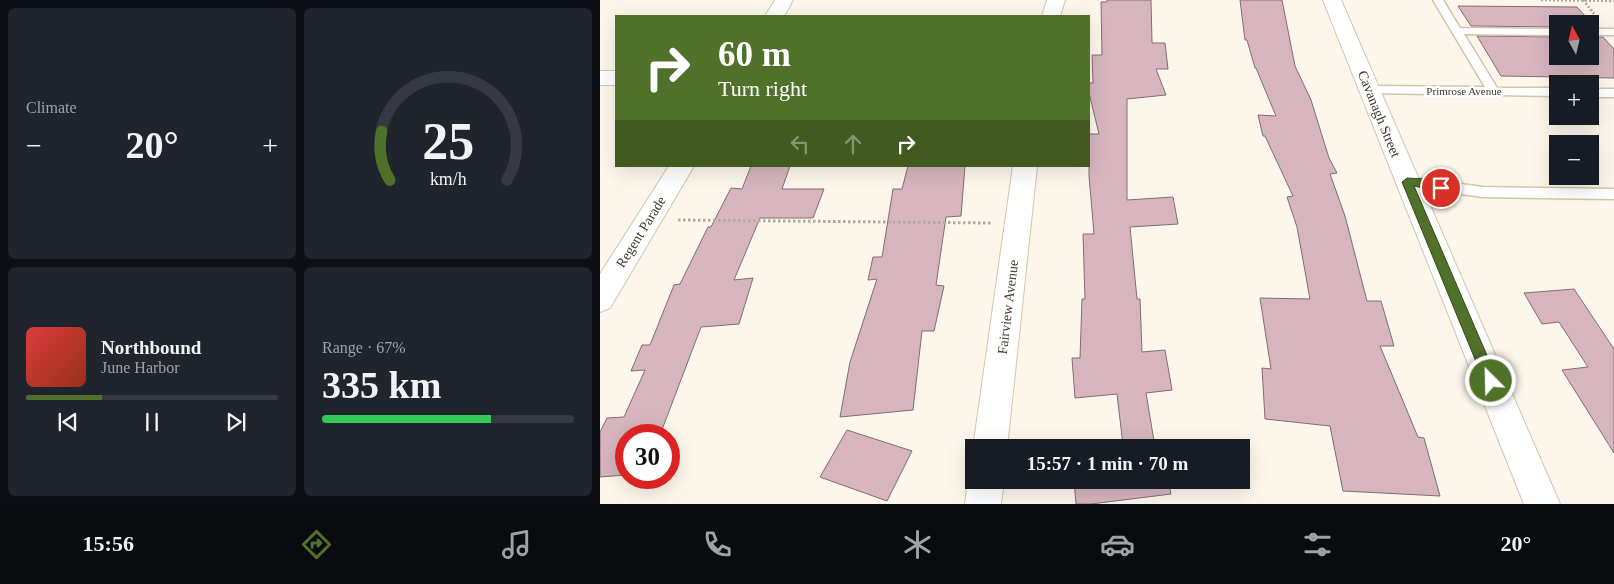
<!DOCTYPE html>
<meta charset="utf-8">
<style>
:root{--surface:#171b24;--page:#20242c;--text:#f1f3f6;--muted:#9ea1a6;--line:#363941;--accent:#507129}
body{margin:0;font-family:Georgia,serif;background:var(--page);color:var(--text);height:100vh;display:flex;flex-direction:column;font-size:19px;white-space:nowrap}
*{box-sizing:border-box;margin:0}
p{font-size:16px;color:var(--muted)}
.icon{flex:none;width:28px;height:28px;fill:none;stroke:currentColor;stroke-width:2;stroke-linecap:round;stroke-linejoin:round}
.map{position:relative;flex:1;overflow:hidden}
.details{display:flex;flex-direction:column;gap:8px;padding:8px;background:#0d0f14;width:600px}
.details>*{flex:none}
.hud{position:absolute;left:15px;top:15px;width:475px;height:152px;border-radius:0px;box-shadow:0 5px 20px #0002;background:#507129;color:#fff;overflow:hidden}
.needle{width:32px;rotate:352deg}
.fabs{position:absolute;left:949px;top:15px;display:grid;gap:10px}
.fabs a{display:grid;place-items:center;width:50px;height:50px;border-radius:0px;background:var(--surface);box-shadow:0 5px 20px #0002;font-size:25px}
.speed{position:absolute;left:15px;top:424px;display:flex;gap:10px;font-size:25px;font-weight:700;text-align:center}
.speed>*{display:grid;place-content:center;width:65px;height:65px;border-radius:50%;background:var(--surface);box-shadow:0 5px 20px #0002;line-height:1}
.speed .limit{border:8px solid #d22;background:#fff;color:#111}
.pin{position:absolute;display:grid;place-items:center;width:42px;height:42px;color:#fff;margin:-21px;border:2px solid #fff;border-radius:50%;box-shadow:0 1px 5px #0007}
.me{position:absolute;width:55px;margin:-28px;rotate:337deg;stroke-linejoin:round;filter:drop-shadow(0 0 4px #0008)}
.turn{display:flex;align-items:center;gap:18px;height:105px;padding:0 20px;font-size:22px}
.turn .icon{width:65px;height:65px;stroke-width:2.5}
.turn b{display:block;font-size:35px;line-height:42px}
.lanes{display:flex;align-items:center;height:48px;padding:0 20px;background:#0003;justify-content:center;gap:25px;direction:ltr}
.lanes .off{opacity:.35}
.big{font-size:38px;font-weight:700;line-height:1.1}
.details .widget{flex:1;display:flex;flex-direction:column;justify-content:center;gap:8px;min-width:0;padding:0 18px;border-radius:8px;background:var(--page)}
.details .dial{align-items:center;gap:0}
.dial svg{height:130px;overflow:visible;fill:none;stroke:var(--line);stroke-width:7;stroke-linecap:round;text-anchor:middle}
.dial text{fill:var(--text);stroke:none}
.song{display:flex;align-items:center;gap:15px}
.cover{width:60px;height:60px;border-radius:8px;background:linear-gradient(135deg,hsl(0 70% 55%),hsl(10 70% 35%))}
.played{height:5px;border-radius:2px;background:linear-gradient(90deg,var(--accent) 30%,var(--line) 30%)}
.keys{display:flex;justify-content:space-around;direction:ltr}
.heat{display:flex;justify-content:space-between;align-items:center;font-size:28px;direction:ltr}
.charge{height:8px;border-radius:4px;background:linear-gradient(90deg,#34c759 67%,var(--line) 0)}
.details .tiles{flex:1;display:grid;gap:8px;grid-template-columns:repeat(2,1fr)}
.trip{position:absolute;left:365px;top:439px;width:285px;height:50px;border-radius:0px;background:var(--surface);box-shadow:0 5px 20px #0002;font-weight:700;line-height:50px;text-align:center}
.tabs{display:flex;height:80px;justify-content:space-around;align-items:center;background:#090b0e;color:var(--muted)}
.tabs .icon{width:35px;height:35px}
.tabs .selected{color:var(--accent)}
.tabs b{font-size:22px;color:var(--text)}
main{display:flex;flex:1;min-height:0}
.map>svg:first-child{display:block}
</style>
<main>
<section class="details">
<div class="tiles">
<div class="widget"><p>Climate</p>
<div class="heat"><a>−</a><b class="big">20°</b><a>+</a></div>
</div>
<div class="widget dial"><svg viewBox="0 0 100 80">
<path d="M14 69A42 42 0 1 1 86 69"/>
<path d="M14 69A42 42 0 0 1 9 39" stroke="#507129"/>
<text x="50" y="56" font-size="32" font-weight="700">25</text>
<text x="50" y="72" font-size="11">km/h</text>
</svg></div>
<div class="widget">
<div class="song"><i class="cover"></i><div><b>Northbound</b><p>June Harbor</p></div></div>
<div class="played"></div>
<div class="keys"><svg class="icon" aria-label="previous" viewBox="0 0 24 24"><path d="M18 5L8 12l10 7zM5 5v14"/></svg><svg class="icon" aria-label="pause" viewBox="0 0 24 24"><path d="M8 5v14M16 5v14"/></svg><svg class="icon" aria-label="next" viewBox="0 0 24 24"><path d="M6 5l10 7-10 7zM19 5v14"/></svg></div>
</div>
<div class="widget"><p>Range · 67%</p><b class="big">335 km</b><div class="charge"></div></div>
</div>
</section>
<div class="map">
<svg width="1014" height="504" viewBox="0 0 1014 504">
<rect width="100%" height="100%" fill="#fdf6eb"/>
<path fill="#d6b5be" stroke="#876a72" d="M 507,0 L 551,0 L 552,43 L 565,43 L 568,69 L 556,69 L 566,95 L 527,99 L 527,200 L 573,197 L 578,224 L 530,227 L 537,299 L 540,299 L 542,352 L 565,350 L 572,390 L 546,393 L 554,441 L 562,440 L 563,448 L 498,448 L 523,445 L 517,394 L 475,398 L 472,358 L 480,358 L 482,299 L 485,299 L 483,234 L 494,234 L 489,176 L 489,134 L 499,134 L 489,93 L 489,83 L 493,83 L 492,55 L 502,55 L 501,2 L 507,2 Z
M 640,0 L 682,0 L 695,66 L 711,100 L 729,158 L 737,173 L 730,174 L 745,216 L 767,301 L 781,301 L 794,346 L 780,346 L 818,437 L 824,438 L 840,496 L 743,491 L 730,426 L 665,419 L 662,368 L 671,369 L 660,298 L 710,299 L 697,227 L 687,197 L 693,196 L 665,136 L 663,136 L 658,115 L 676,116 L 656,68 L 655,68 L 647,40 L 645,40 Z
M 858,6 L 977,7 L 995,27 L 990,27 L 990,24 L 958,24 L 958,27 L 871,26 Z
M 877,36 L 958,37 L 958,56 L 990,56 L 990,37 L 1003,37 L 1014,49 L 1014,78 L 901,76 Z
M 151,166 L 190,166 L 182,189 L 224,189 L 213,218 L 160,218 L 134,280 L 153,278 L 139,324 L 101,327 L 60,435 L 26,435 L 26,475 L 0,477 L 0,432 L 7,418 L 24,417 L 45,370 L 31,371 L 42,345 L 50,345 L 74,285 L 80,284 L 108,227 L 111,227 L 131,188 L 142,189 Z
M 308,166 L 365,166 L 361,216 L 346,217 L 336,285 L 344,286 L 334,331 L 322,331 L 313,410 L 240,417 L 250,362 L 277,279 L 268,280 L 273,257 L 282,257 L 293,189 L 302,189 Z
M 974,289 L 1014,349 L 1014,453 L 962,370 L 988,367 L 959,322 L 942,324 L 924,293 Z
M 247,430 L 312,451 L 287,501 L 220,477 Z
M 474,480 L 568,480 L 571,494 L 491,504 L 476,504 Z"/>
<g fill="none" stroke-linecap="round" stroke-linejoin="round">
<defs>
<path id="service" d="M 833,0 L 843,0 L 860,28 L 958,29 L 958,35 L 864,34 L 897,88 L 958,88 L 958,96 L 766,93 L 764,90 L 766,87 L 770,86 L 885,87 Z
M 990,29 L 1014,29 L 1014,35 L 990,35 Z
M 990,89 L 1014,89 L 1014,97 L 990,97 Z
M 807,177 L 883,187 L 1014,189 L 1014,199 L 883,197 L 802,186 L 800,182 L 802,178 Z"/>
<path id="minor" d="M 175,0 L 193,0 L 184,16 L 165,16 Z
M 447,0 L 465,0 L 460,16 L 442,16 Z
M 723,0 L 741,0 L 960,504 L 924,504 Z
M 0,71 L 16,71 L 16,85 L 0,85 Z
M 69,166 L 94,166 L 10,308 L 0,312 L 0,274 Z
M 413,166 L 437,166 L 407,448 L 374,448 L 374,450 L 373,448 Z
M 373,467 L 374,480 L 404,480 L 401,504 L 365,504 L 368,480 Z"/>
</defs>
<use href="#service" stroke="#d5c4aa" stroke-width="3"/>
<use href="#minor" stroke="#d5c4aa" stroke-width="2"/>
<path stroke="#b1aa9f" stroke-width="2.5" stroke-dasharray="2 2" stroke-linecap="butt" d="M 941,0 L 1014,1
M 983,0 L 995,15"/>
<path stroke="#b1aa9f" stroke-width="3" stroke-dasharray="2.5 2.5" stroke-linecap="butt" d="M 78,220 L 391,223"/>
<use href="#service" fill="#fff" fill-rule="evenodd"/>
<use href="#minor" fill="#fff" fill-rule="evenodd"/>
</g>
<path fill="#507129" stroke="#34491b" d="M 807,178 L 824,179 L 845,185 L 847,188 L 841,192 L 814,186 L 898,381 L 896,386 L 891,388 L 886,386 L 884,381 L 802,182 Z"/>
<g text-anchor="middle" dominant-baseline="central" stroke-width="5" stroke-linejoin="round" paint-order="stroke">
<g font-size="11" fill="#40392f" stroke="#fff">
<text x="864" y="91">Primrose Avenue</text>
</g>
<g font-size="14" fill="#40392f" stroke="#fff">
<text transform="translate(779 114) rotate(68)">Cavanagh Street</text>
<text transform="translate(41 232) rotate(-58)">Regent Parade</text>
<text transform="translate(408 307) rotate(-83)">Fairview Avenue</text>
</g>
</g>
</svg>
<div class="fabs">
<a><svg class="needle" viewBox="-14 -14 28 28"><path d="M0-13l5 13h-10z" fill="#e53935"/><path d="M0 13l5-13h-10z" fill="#9ea1a6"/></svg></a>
<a>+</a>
<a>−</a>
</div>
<div class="speed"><div class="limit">30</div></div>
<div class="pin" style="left:841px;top:188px;background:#d93025"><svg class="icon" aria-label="arrive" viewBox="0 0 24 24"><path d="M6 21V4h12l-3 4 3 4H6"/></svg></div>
<svg class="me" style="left:891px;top:381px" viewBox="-20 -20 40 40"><circle r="17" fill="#507129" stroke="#fff" stroke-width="3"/><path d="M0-11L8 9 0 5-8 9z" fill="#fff"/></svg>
<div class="trip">15:57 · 1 min · 70 m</div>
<div class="hud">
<div class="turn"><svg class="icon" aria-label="right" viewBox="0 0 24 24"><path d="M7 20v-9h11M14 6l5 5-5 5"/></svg><div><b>60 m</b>Turn right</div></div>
<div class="lanes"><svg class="icon off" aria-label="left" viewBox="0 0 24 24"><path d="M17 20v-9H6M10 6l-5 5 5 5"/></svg><svg class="icon off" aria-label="ahead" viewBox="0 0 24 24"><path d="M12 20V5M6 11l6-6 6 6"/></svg><svg class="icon" aria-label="right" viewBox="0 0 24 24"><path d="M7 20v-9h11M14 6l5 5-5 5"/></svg></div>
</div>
</div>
</main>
<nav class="tabs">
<b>15:56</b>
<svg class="icon selected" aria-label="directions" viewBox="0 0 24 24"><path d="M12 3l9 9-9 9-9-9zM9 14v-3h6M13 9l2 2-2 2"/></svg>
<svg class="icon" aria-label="music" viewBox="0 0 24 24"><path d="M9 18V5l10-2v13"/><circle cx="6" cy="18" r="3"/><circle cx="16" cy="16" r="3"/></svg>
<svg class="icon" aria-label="phone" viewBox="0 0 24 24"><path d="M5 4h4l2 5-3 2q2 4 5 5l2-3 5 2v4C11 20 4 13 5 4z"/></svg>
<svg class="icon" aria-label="climate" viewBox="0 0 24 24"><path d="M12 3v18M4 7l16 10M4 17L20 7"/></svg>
<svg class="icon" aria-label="car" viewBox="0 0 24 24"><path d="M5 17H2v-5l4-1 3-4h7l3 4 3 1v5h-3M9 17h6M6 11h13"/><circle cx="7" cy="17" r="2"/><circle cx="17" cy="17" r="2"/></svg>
<svg class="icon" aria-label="filters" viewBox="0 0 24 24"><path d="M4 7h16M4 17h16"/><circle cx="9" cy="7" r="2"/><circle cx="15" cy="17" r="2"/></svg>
<b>20°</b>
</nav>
